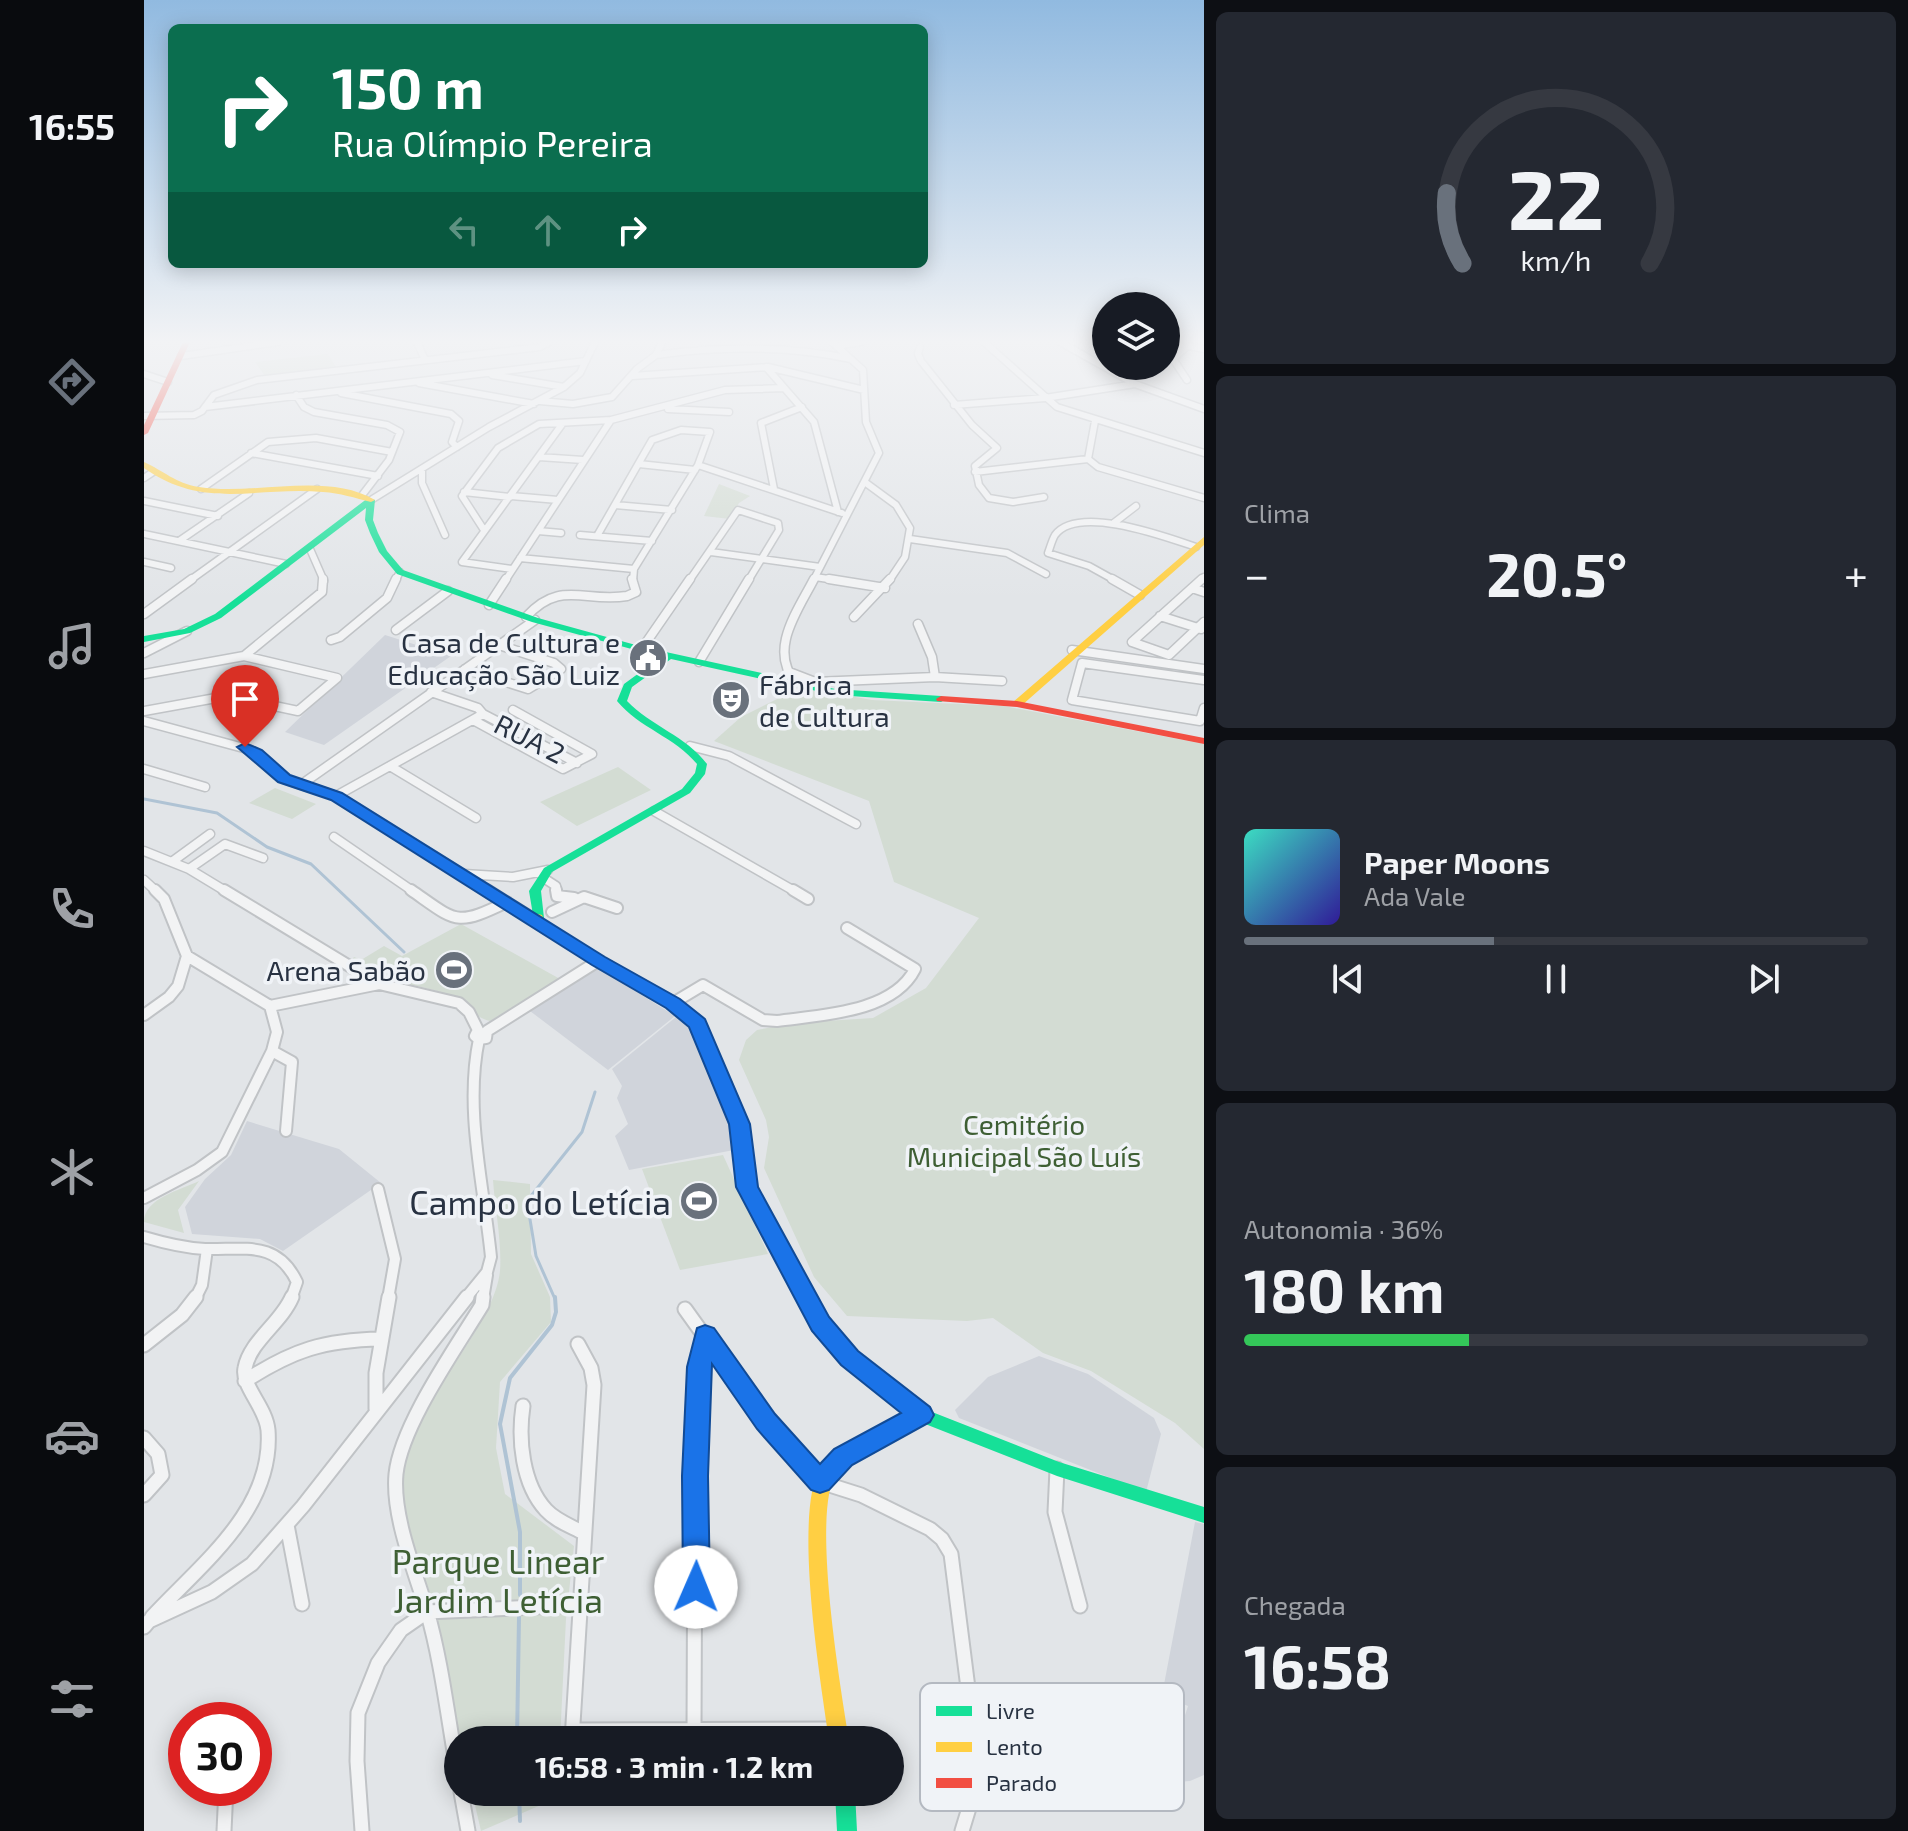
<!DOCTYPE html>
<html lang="pt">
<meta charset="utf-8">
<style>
:root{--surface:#171b24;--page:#242831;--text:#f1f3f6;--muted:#9ea1a6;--line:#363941;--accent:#69717c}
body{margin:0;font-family:"Exo 2",sans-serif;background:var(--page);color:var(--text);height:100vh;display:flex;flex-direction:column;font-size:30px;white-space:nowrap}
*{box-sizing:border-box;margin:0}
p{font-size:26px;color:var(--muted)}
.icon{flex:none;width:44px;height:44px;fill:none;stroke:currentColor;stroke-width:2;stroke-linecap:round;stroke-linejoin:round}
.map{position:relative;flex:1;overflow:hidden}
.side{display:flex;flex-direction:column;gap:12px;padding:12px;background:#0d0f14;width:704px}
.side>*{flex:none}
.top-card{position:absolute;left:24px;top:24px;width:760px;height:244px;border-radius:12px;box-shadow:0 4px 20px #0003;background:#0b6e4f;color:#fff;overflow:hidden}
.controls{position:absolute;left:948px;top:292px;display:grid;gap:16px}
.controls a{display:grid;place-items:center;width:88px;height:88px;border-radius:50%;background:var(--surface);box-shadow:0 4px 20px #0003;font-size:40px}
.speed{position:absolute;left:24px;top:1702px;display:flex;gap:16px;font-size:40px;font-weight:700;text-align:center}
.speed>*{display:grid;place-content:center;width:104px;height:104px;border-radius:50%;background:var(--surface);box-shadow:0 4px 20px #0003;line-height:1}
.speed .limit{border:12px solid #d22;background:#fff;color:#111}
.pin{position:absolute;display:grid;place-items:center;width:68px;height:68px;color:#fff;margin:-82px -34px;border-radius:50% 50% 50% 0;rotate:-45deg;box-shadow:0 0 8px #0007}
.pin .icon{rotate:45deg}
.me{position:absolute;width:88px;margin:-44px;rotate:1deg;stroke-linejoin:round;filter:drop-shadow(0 0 6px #0008)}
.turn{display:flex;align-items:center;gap:28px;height:168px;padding:0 32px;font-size:36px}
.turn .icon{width:104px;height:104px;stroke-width:2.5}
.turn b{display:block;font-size:56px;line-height:68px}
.lanes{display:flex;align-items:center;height:76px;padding:0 32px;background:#0003;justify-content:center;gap:40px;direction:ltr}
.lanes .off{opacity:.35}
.big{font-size:60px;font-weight:700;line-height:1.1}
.side .tile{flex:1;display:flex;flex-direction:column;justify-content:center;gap:12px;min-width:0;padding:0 28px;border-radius:12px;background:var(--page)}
.side .dial{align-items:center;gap:0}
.dial svg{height:208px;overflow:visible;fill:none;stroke:var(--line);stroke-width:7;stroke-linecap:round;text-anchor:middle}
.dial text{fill:var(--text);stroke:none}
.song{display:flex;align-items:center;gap:24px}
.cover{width:96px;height:96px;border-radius:12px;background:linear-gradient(135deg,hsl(170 70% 55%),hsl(250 70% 35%))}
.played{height:8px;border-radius:4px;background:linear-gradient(90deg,var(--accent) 40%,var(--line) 40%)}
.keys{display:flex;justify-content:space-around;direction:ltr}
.heat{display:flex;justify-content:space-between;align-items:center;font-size:44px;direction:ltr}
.charge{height:12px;border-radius:6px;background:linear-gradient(90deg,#34c759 36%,var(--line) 0)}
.trip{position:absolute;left:300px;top:1726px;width:460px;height:80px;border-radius:40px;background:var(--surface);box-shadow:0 4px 20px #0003;font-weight:700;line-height:80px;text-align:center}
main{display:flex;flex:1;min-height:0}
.tab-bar{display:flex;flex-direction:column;width:144px;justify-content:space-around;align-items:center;background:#090b0e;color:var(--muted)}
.tab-bar .icon{width:56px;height:56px}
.tab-bar .active{color:var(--accent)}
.tab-bar b{font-size:36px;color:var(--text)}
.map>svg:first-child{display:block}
</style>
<main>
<nav class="tab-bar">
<b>16:55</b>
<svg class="icon active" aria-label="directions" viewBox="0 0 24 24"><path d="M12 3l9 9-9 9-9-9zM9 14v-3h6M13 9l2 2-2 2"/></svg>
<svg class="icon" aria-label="music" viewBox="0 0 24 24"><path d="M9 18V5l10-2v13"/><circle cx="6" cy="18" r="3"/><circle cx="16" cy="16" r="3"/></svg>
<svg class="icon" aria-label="phone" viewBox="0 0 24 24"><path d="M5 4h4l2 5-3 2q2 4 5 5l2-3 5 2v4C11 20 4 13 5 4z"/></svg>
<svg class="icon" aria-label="climate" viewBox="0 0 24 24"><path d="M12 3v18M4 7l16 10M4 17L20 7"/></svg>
<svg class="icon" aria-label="car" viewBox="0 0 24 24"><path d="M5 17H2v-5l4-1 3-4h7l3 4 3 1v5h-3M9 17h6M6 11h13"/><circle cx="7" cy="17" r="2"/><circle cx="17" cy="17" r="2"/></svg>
<svg class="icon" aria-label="filters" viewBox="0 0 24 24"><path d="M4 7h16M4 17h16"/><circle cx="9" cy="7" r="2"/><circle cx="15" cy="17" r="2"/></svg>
</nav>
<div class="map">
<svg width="1060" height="1831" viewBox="0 0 1060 1831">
<rect width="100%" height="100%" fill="#e2e5e8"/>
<path fill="#d0d4db" d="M 241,635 L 307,656 L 180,745 L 141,732 Z
M 455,968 L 531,1016 L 464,1070 L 386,1011 Z
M 532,1017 L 546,1024 L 593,1140 L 590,1150 L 485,1170 L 471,1136 L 484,1124 L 473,1098 L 478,1086 L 468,1069 Z
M 103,1121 L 195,1149 L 237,1183 L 139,1251 L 116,1239 L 48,1234 L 41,1207 L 61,1179 L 87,1155 Z
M 895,1356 L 944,1374 L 1010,1418 L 1017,1434 L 1002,1492 L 815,1418 L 811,1410 L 844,1377 Z
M 1051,1522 L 1060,1524 L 1060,1775 L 1046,1781 L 1019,1783 L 1044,1706 L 1018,1695 Z"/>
<path fill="#d3dcd3" d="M 184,354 L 192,367 L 121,376 L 111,362 Z
M 575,484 L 606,496 L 595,503 L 586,519 L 560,516 Z
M 657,687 L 728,700 L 860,706 L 1060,744 L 1060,1449 L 1031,1423 L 947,1371 L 899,1353 L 849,1318 L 823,1321 L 703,1316 L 670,1277 L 620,1168 L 625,1137 L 622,1120 L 595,1060 L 602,1040 L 613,1030 L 649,1023 L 729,1018 L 782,988 L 835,918 L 750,882 L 725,801 L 570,741 L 597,717 Z
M 474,767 L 507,790 L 433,826 L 396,802 Z
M 131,788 L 172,804 L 148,819 L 105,803 Z
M 317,924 L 416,979 L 346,1021 C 330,1018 319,1000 303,994 C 267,982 241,984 206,963 L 210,957 L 217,960 L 240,946 L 258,956 Z
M 579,1155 L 624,1254 L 536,1270 L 498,1169 Z
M 349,1180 L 386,1184 L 387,1254 L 406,1297 L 407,1322 L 356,1382 L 352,1448 L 361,1494 L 430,1546 L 422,1619 L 416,1740 L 315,1740 C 306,1704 303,1668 296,1632 C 284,1570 244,1507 266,1443 C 284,1389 351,1322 356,1271 C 358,1242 351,1209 349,1180 Z
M 55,1181 L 34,1210 L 40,1233 L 0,1222 C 0,1198 37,1190 55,1181 Z
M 328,1792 L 414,1792 L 413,1798 L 337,1831 Z"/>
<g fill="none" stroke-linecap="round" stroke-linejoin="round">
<path stroke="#afc3d4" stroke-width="3" d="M 0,799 L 73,813 L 123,847 L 167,864 L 260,952
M 411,1299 L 392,1256 L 383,1201 L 438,1132 L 451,1092"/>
<path stroke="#afc3d4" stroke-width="4" d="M 376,1595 L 376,1532 L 356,1424 L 366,1378 L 408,1325 L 412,1312 L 411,1297
M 373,1740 L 375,1617
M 375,1792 L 376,1821"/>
<defs>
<path id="street-far3" d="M 273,342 L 281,360
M 840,342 L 913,407 L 1060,453
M 916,342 L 991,384 L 1060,409
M 1026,342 L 1060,349
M 692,346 L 717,342
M 1043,346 L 1029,359 L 1043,380
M 776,347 L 774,354 L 777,361 L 828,425 L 853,448 L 831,466 L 835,485 L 845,498 L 869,502 L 900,497
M 512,355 C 578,346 641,345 707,359
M 37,356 L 134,342
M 622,367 L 670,422 L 694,512
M 0,374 L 24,382
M 348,375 L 420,387
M 488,376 L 624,367 L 720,390
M 275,383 L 390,404
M 197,393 L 307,414 L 315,421 L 308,442 L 313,447
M 152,395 L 160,407 L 170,412 L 243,425 L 256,432 L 245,460 L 219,494
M 396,401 L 429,404 L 468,397 L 493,369 L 512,355 L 518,342
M 810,405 L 901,398 L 991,384
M 61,407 L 442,361
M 524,409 L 585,412
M 0,416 L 50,415 L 58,411 L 70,395 L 113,380 L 396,347 L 405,342
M 107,453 L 234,476
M 395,457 L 439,460
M 944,459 L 954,467 L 1060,498
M 944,459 L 951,421
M 495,464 L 551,470
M 554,465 L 698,513
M 278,469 L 278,483 L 301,535
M 831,472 L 944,459
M 0,478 L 9,472
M 722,483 L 752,505 L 766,528 L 761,557 L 745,581
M 57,489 L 124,442 L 172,438 L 248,452
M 630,489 L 617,423 L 658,407
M 320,492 L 366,497
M 367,496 L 414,500
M 227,500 L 345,427 L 420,387 L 436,373 L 451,342
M 0,501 L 74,516
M 471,505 L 528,510
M 971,522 L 992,506
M 340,530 L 318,496 L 354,448 L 395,424 L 467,420
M 394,531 L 417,533
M 0,534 L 142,564
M 436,535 L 508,541
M 453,536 L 508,440 L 537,430 L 566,432 L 554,465 L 490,569 L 489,581
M 766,539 L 863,553 L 902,574
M 35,541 L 105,493
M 166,549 L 180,581
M 567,552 L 676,567
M 376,558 L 490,569
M 0,562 L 27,568
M 368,569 L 318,562 L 419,423
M 671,577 L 698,581
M 45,581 L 173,489
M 251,581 L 256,572
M 361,581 L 467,420 L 581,390 L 640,388
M 545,581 L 594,510 L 634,523 L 635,530 L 604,581
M 669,581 L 735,453 L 722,422 L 719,370 L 688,342
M 972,581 L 945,566 L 904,553 C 906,548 908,540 911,535 C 934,504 1022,537 1052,547
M 1055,581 L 1060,577"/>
<path id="street-far2" d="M 685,579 L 741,588
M 968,579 L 996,595
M 1058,579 L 988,642 L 1025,655 L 1060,622
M 1048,588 L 1060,592
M 345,605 L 362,579
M 0,614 L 48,579
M 1016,616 L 1057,629
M 382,617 C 416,579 440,603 483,596 L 492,592 L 488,579
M 710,617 L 746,579
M 774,624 L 788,657 L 791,677
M 252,630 L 304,591
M 187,640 L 196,637 L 243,598 L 252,579
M 497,650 L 546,579
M 928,650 L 1060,669
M 0,653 L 43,631
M 100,656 L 178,592 L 179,579
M 555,662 L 605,579
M 321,669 L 384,689 L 417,669 L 410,663 L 355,645
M 645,672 L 671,682 L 791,677 L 858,681
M 0,674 L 100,656 L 193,678 L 154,711 L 83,696 L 0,711
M 1060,680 L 938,663 L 928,700 L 1056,721 L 1060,708
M 652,683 C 624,650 653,612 670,579
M 339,714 L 433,763
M 329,720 L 419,769 L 448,754 L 369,710
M 0,721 L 107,750 L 140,779 L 192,796 L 346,892
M 546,746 L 585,756 L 712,824
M 246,766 L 332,818
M 0,769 L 61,787
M 158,784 L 391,620
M 192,796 L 339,714 L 334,708 L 287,692
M 510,811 L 652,892
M 190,837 L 270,892
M 0,851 L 45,869 L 83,892
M 29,861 L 66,834
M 45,869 L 81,844 L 119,858
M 320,874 L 369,877 L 404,870
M 398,877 L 412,886 L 413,892
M 0,880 L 13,892"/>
<path id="street-far1" d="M 80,890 L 235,984 L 315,1003 L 325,1012 L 334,1030 L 331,1036 L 335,1039 L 342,1038 L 343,1031 L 454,961
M 267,890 C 313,922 311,927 363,902
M 343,890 L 394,922
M 412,890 L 413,896 L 430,898
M 649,890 L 664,899
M 408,912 L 440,897 L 473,908
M 529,1003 L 559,985 L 619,1020 L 633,1021 C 676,1015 749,1013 771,969 L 703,928
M 126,1006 L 235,984
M 0,1015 L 25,997 L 34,986 L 43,956 L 20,899 L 11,890
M 128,1051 L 148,1062 L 142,1131
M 234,1189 L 251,1259 L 244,1299
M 0,1198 L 53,1170 L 78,1152 L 128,1051 L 133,1032 L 126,1006 L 43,956
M 0,1237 C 20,1243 41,1248 61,1249 C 101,1250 133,1240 153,1282 L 147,1299
M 51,1299 L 58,1285 L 63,1249
M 321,1299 L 343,1272 L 347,1257 C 340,1186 320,1110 335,1039
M 339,1299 L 343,1275"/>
<path id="street" d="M 541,1309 L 622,1422 L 676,1482 L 717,1495 L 786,1529 L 798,1539 L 807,1554 L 835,1775 L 818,1831
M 0,1345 L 38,1315 L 52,1297
M 101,1381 C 149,1350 180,1340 237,1339
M 379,1406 C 374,1439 378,1484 402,1510 C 412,1521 427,1526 440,1533
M 232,1409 L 232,1373 L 245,1297
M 0,1438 L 14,1454 L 18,1475 L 0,1495
M 913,1469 L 911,1512 L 936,1606
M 143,1525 L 158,1604
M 8,1617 C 57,1564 130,1510 124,1430 C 122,1407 97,1386 101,1368 C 106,1341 137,1323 148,1297
M 0,1627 L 5,1621 L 68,1592 L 108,1564 L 159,1506 L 323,1297
M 429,1730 L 694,1729
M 550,1731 L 551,1476 L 555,1367 L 561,1335
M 428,1740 L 450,1385 L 447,1368 L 434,1344
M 314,1774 C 304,1720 298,1663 283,1611 C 271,1571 248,1516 252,1474 C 257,1425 312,1348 338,1305 L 339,1297
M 317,1792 L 324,1831
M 80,1831 L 82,1788
M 218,1831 L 213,1761 L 214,1713 L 234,1663 L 257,1630 L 283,1612 L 434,1605"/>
</defs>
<use href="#street-far3" stroke="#c0c3c6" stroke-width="9"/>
<use href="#street-far2" stroke="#c0c3c6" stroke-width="11"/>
<use href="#street-far1" stroke="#c0c3c6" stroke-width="14"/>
<use href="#street" stroke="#c0c3c6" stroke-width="17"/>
<use href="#street-far3" stroke="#f2f3f4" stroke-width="6"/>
<use href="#street-far2" stroke="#f2f3f4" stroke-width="8"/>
<use href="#street-far1" stroke="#f2f3f4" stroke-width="10"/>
<use href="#street" stroke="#f2f3f4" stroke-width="13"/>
<path fill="#16e098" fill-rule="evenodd" d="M 224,498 L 231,500 L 229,520 L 234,533 L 243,551 L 259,570 L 394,618 L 499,647 L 691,689 L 797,696 L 802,699 L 797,702 L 691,695 L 527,659 L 488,687 L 483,701 C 507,726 542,736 563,764 L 561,774 L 546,793 L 408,872 L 397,891 L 400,918 L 394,922 L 390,921 L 385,891 L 400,868 L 538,789 L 551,773 L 553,764 C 531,737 495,728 473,701 L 480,684 L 517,657 L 388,622 L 253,574 L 235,552 L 226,533 L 221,520 L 222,508 L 77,618 L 46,633 L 0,642 L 0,636 L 40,629 L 71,614 Z
M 629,1230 L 634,1232 L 682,1320 L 712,1353 L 783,1410 L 915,1462 L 1060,1507 L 1060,1523 L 913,1476 L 771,1420 L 700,1363 L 670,1328 L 622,1236 L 624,1232 Z
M 691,1792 L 711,1792 L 713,1831 L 693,1831 Z"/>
<path fill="#ffcf43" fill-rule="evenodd" d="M 0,462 C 20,471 31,483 55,487 C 110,496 182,471 231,500 L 227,502 C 211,498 196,493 179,492 C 112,486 61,511 0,468 Z
M 1060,537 L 1060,545 L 877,706 L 869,706 L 869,702 Z
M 394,914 L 398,915 L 400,920 L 534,1000 L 559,1020 L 603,1124 L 610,1187 L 636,1236 L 634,1240 L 629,1242 L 624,1240 L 596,1187 L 589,1124 L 548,1025 L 524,1006 L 390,925 L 388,918 Z
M 777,1408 L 783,1410 L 785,1415 L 783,1420 C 756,1434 711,1448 693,1472 C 666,1509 697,1690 705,1740 L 685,1740 C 677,1683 648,1512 677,1466 C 691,1446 753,1417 777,1408 Z"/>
<path fill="#f24e42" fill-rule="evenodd" d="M 39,342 L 46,342 L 4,433 L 0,435 L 0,425 Z
M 797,696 L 873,701 L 1060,738 L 1060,744 L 873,707 L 793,701 L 792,699 Z"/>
</g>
<linearGradient id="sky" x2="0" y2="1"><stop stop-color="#91bae0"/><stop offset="0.57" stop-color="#f2f3f5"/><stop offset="1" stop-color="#f2f3f5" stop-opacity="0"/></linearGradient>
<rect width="1060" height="599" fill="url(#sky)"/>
<path fill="#1a73e8" stroke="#114b97" stroke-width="2" d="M 101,743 L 118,750 L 146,775 L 198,793 L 461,957 L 536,999 L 561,1019 L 606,1124 L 614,1187 L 685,1317 L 714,1351 L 786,1407 L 790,1415 L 786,1422 L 708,1465 L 685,1490 L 676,1493 L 667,1490 L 613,1429 L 568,1364 L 564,1476 L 566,1587 L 562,1596 L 552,1600 L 543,1596 L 539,1587 L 538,1476 L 543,1367 L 553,1328 L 561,1325 L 570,1328 L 631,1414 L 676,1464 L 690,1449 L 757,1413 L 697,1365 L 668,1331 L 592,1187 L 585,1124 L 545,1027 L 522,1008 L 448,965 L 187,800 L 134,782 L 93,747 Z"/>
<defs>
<symbol id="civic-disc" viewBox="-11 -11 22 22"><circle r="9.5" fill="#69717c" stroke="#f0f3f7"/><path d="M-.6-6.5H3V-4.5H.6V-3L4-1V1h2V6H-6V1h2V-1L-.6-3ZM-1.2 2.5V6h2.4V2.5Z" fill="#fff"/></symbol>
<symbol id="theatre-disc" viewBox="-11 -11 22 22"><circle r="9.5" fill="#69717c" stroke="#f0f3f7"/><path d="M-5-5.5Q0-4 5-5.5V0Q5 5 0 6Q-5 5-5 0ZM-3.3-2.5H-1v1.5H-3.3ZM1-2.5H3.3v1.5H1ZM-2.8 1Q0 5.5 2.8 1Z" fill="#fff"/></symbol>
<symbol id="stadium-disc" viewBox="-11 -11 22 22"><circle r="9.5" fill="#69717c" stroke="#f0f3f7"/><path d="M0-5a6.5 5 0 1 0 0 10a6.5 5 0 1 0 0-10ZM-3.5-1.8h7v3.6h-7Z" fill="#fff"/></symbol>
</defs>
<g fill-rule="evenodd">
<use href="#civic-disc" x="482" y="636" width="44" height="44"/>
<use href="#theatre-disc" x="565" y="678" width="44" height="44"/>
<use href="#stadium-disc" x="288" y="948" width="44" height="44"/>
<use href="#stadium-disc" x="533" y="1179" width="44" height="44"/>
</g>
<g text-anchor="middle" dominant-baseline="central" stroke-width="7" stroke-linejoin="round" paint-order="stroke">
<g font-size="28" fill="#283242" stroke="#f0f3f7" text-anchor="end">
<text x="476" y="642">Casa de Cultura e<tspan x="476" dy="32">Educação São Luiz</tspan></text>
<text x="615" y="684" text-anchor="start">Fábrica<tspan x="615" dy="32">de Cultura</tspan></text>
<text x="282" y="970">Arena Sabão</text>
</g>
<g font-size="28" fill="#283242" stroke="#f0f3f7">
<text transform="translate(386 738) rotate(27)">RUA 2</text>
</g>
<g font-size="28" fill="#3e5f34" stroke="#f0f3f7">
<text x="880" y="1124">Cemitério<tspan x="880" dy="32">Municipal São Luís</tspan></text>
</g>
<g font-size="34" fill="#283242" stroke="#f0f3f7" text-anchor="end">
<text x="527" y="1201">Campo do Letícia</text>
</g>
<g font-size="34" fill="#3e5f34" stroke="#f0f3f7">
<text x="354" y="1560">Parque Linear<tspan x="354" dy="39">Jardim Letícia</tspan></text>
</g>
</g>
<rect x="776" y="1683" width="264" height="128" rx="12" fill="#f0f3f7" stroke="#b4b9c1" stroke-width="2"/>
<rect x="792" y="1706" width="36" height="10" fill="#16e098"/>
<rect x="792" y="1742" width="36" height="10" fill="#ffcf43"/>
<rect x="792" y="1778" width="36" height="10" fill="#f24e42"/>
<g font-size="22" fill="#283242">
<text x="842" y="1719">Livre</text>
<text x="842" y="1755">Lento</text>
<text x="842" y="1791">Parado</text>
</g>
</svg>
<div class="controls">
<a><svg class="icon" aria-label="layers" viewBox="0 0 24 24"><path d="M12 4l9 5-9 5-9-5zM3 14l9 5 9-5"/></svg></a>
</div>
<div class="speed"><div class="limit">30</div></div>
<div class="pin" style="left:101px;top:747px;background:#d93025"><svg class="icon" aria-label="arrive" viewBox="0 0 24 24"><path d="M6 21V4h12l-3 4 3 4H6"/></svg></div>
<svg class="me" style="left:552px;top:1587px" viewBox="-20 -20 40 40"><circle r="19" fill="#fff"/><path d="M0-13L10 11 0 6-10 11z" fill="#1a73e8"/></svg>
<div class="trip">16:58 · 3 min · 1.2 km</div>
<div class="top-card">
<div class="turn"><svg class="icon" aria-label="right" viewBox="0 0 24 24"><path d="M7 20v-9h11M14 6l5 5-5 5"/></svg><div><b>150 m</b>Rua Olímpio Pereira</div></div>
<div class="lanes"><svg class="icon off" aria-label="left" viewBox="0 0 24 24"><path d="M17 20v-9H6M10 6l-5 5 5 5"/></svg><svg class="icon off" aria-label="ahead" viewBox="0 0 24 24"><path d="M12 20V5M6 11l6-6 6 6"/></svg><svg class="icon" aria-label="right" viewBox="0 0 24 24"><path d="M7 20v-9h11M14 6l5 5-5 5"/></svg></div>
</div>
</div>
<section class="side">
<div class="tile dial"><svg viewBox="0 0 100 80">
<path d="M14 69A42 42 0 1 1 86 69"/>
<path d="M14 69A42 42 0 0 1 8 42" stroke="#69717c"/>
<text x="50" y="56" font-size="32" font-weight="700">22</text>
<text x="50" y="72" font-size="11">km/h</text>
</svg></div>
<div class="tile"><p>Clima</p>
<div class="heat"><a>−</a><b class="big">20.5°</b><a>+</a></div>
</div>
<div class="tile">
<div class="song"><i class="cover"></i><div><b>Paper Moons</b><p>Ada Vale</p></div></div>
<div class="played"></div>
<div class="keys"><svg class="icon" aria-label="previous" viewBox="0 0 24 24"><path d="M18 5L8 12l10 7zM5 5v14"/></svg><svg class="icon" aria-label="pause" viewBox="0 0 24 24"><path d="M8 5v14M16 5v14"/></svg><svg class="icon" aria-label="next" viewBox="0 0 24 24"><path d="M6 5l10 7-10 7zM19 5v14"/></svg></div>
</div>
<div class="tile"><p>Autonomia · 36%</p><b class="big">180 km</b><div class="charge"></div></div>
<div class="tile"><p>Chegada</p><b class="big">16:58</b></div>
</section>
</main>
